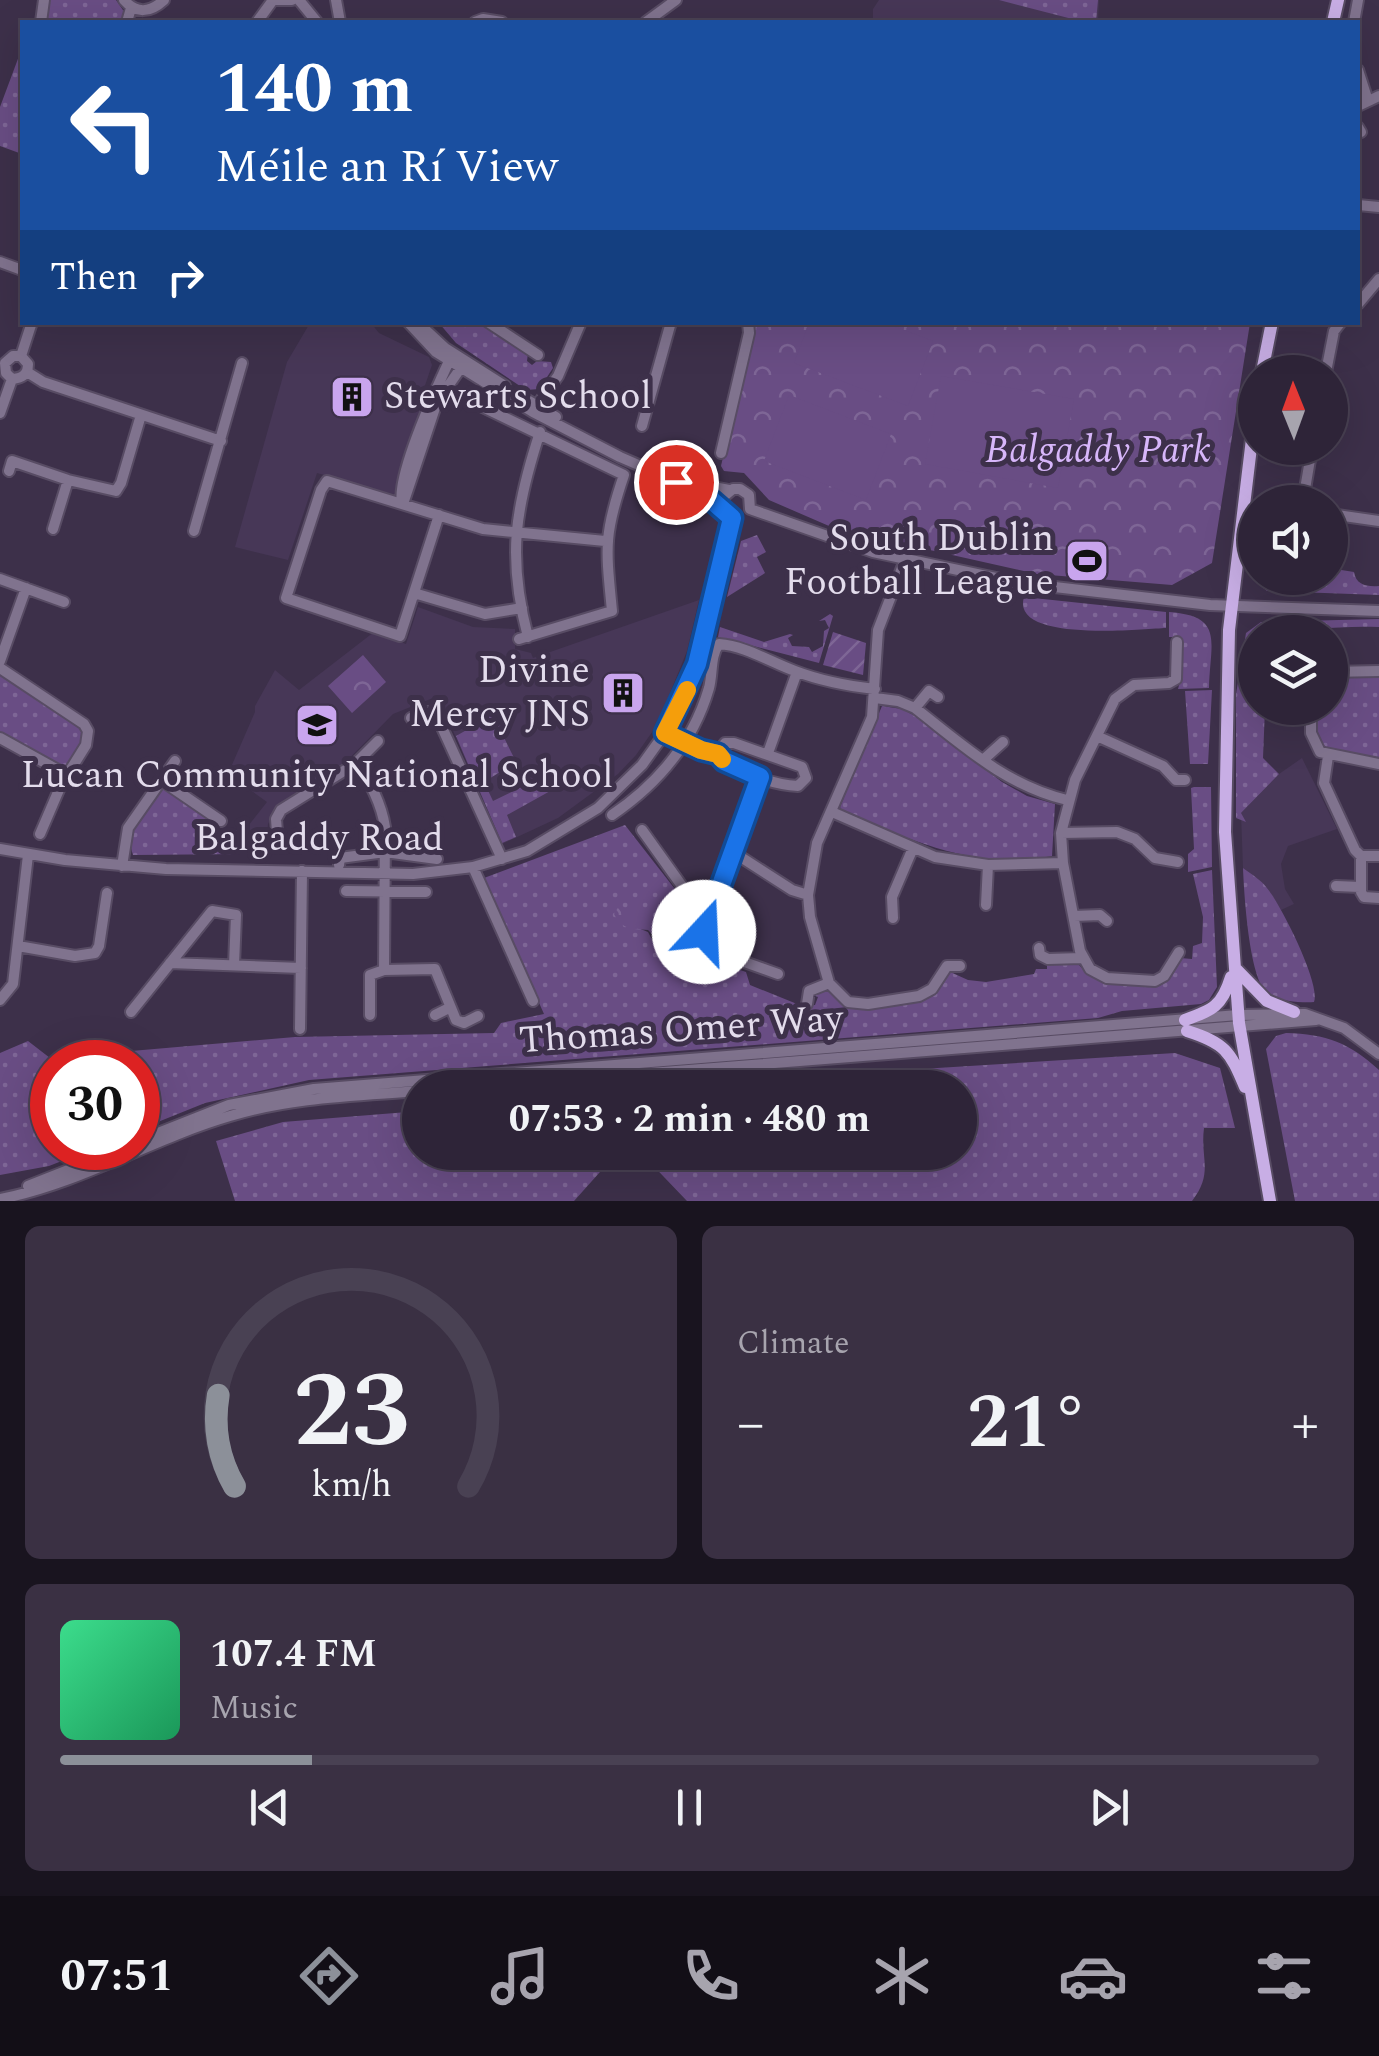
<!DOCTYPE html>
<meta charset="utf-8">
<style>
:root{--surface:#2e2438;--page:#3a3043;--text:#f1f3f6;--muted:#a7a4ae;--line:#494153;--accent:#8c9099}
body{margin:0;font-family:Spectral,serif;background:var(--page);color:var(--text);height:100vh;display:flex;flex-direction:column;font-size:38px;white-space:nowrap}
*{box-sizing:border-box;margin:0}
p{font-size:32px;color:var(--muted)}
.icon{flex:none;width:55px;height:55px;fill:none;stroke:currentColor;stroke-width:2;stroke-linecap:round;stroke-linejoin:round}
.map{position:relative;height:1201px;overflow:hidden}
.sheet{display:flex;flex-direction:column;gap:25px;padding:25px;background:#19141f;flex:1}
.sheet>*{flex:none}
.banner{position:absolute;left:20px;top:20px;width:1340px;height:305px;border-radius:0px;box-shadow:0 10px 40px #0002,0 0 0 2px var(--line);background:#1a4fa0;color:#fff;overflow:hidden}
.needle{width:65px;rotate:359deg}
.tools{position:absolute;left:1238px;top:355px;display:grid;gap:20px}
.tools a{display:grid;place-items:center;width:110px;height:110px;border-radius:50%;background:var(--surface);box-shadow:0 10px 40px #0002,0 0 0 2px var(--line);font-size:50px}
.speed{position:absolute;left:30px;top:1040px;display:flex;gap:20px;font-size:50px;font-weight:700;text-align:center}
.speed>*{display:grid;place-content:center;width:130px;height:130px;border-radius:50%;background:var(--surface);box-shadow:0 10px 40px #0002,0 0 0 2px var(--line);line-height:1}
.speed .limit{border:15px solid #d22;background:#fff;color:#111}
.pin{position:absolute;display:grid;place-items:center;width:85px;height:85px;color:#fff;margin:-42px;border:5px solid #fff;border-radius:50%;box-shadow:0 2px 10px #0007}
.me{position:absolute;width:110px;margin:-55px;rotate:20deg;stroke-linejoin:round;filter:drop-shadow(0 0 8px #0008)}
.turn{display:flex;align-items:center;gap:35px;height:210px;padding:0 30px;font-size:45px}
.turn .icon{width:130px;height:130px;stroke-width:2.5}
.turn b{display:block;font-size:70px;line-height:85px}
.then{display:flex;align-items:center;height:95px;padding:0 30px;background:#0003;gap:20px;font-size:38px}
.big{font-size:75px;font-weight:700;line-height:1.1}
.sheet .widget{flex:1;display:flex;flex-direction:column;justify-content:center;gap:15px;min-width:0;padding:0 35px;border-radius:15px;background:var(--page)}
.sheet .dial{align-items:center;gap:0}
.dial svg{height:260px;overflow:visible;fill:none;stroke:var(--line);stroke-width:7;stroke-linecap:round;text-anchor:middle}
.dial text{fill:var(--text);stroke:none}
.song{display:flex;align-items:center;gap:30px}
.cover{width:120px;height:120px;border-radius:15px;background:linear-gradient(135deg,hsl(150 70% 55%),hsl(150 70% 35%))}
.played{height:10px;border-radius:5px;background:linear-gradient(90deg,var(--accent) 20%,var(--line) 20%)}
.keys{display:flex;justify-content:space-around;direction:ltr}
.heat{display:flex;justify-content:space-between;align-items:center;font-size:55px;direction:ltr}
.sheet .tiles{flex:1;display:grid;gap:25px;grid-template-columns:1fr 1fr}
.widget:last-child{grid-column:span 2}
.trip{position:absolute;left:402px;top:1070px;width:575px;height:100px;border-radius:50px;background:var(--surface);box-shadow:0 10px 40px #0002,0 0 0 2px var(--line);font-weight:700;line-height:100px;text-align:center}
.tabs{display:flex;height:160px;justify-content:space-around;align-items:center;background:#120e16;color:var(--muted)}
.tabs .icon{width:70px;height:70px}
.tabs .on{color:var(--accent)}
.tabs b{font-size:45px;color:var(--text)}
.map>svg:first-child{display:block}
</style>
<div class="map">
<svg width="1379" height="1201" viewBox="0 0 1379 1201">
<defs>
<pattern id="grass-dots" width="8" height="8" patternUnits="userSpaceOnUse" patternTransform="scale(2.5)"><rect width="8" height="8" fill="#694d84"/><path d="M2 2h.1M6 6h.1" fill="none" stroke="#7e6696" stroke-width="1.8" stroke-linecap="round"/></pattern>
<pattern id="park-crowns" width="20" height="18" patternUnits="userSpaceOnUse" patternTransform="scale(2.5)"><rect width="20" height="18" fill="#694d84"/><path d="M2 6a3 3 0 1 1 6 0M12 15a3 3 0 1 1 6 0" fill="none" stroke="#7e6696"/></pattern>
<pattern id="garden-furrows" width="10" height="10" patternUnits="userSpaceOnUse" patternTransform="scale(2.5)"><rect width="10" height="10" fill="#694d84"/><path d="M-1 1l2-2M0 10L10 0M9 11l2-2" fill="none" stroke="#7e6696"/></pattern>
</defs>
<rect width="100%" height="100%" fill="#3d304a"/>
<path fill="#473757" d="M 879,0 L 1099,0 L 1098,22 L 873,22 L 873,9 Z
M 310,323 L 371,323 L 379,333 L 429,357 L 432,365 L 422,394 L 429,398 L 397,495 L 317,473 L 288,560 L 235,547 L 287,362 Z
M 699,600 L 687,651 L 657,725 L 636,755 L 618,774 L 558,818 L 502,844 L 438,696 L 393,714 L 338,770 L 273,814 L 268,824 L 266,851 L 247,851 L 248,826 L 267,802 L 228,774 L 255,712 L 255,706 L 275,670 L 299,690 L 374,632 L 406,644 L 418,607 L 473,627 L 515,629 L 515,649 L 531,653 L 533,658 Z
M 1302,758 L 1337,829 L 1288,846 L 1281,864 L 1285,889 L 1294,904 L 1281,910 L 1267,888 L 1243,868 L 1241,813 L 1279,774 Z"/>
<path fill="url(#grass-dots)" d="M 47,0 L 116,0 L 125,13 L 122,22 L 44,22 Z
M 999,0 L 1098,0 L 1096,22 L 1084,22 Z
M 22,48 L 22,154 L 0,146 L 0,107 Z
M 439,323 L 479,323 L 528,353 L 527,361 L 532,365 L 537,361 L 551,362 L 553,368 L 539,389 L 526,390 L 456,343 Z
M 757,535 L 766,552 L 757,557 L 765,573 L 727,597 L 741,541 Z
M 1335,569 L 1354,572 C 1356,585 1367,587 1379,586 L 1379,595 L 1267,591 L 1256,582 L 1256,578 L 1330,578 Z
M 1024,597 L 1166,612 L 1166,628 C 1140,629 1010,643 1024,597 Z
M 1169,612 C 1225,616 1210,642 1209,688 L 1178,689 L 1182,675 L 1181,637 L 1169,637 Z
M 830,614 L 833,616 L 819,663 L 718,637 L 720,627 L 764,642 L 790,634 L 793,635 L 788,638 L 792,646 L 809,647 L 812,652 L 823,646 L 824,631 L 829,628 L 825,620 L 819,621 Z
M 1379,619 L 1379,627 C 1336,625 1299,632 1255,632 L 1255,708 L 1265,708 L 1263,758 L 1279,774 L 1241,813 L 1246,822 L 1236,818 L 1236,694 L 1246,633 L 1261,622 Z
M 0,674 L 81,727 L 84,732 L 83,743 L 67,766 L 63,767 L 0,735 Z
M 1379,675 L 1379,758 C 1334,752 1316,760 1315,708 L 1330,708 L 1330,677 Z
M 1212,690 L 1208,764 L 1190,764 L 1185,691 Z
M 882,706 L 902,709 L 915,716 L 1002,782 L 1027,796 L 1055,804 L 1052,856 C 973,871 912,840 842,811 L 840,807 Z
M 493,715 L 516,762 L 484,782 L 493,801 L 552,772 L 557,773 L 566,789 L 561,785 L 507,815 L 516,837 L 502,843 L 456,736 Z
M 163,787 L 210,820 L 211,831 L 245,830 L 248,826 L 247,851 L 245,854 L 133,855 C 124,828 146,807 163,787 Z
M 1194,787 L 1211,787 L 1212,867 L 1188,872 L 1188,854 L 1194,849 L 1191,788 Z
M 625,825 L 678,893 L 679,907 L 638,928 L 648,932 L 658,951 L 672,956 L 686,952 L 746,972 L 750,985 L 802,1006 L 815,1005 L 818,997 L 813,995 L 826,989 L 854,1008 L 916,1000 L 948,971 L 968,980 L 986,982 L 1034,974 L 1036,969 L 1047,969 L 1047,963 L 1079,965 C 1094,983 1149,994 1168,978 C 1174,973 1177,965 1180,958 L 1192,959 L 1193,946 L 1202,943 L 1203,917 L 1193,874 L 1212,870 L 1217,987 L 1209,1000 L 1201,1004 L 1122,1011 L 1098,1018 L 309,1080 L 205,1103 L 138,1130 L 138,1062 L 52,1062 L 52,1148 L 95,1148 L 49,1166 L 0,1175 L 0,1053 L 28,1041 L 50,1058 L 295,1037 L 494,1033 L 501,1023 L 544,1014 L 484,878 Z
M 1243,868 C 1251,874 1261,880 1267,888 C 1281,905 1321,984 1314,1002 C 1301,1003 1278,1001 1267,993 C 1249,978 1244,892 1243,868 Z
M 1286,1033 C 1326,1034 1350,1043 1379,1070 L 1379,1201 L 1295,1201 L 1266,1049 L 1276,1036 Z
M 1175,1053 L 1220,1068 L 1235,1128 L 1204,1128 C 1200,1159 1214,1172 1192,1201 L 687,1201 L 641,1153 L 960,1152 L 960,1088 L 755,1087 L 921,1069 Z
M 420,1111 L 420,1152 L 617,1153 L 574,1201 L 235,1201 L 216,1141 L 283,1122 Z"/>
<path fill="url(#park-crowns)" d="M 754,323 L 1250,323 L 1212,563 L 1172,585 L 1037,574 L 836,529 L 769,500 L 744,473 L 724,471 L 721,466 Z
M 363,655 L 386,682 L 352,713 L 328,686 Z
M 619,906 L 696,933 L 689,952 L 666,954 C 657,946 656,937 648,930 C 632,929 622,930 614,914 Z"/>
<path fill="url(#garden-furrows)" d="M 833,632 L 866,643 L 863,675 L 823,665 Z"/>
<path fill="#694d84" d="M 809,323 L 885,323 L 933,341 L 908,406 L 794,363 Z
M 941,376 L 1074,399 L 1058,488 L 925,464 Z
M 789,395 L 891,434 L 866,500 L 764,461 Z"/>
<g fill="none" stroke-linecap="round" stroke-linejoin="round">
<defs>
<path id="minor" d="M 124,0 C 136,14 150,13 164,0
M 277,0 L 292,0
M 299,0 L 317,22
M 336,0 L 340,22
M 41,22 L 44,0
M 127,22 L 131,8
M 257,22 L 273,0
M 475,22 L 483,19 L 502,22
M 646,22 L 676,0
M 1354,22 L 1358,0
M 1358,70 L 1368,101
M 1358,106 L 1379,96
M 1358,127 L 1361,132
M 1358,205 L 1379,207
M 0,262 L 22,270
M 1358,304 L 1379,279
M 408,322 L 436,352 L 533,412 L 620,457 L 696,490 L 721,507
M 417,322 L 445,348 L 505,386
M 488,322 L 538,355
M 27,372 L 43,382 L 221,441
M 1326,372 L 1334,331 L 1341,322
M 12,379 C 22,378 28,375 28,364 L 21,356 L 32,322
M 12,379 L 6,373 L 5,363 L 13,356 L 21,356
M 462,397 L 624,475 C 603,536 606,549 612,611 L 519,639
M 524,398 L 556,417
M 533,411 L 558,376 L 581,322
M 0,413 L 12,379
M 642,426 L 671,322
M 721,453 L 749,333 L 748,322
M 9,471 L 12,461 L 68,480 L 116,491 L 121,483 L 141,415
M 693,483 L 729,490
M 1306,502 L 1304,495 L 1312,448
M 402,503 C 396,475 437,387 450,359
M 403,504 L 437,402 L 460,369 L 457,363
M 750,509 L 873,552 L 1020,583 L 1210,605 L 1379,611
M 723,512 L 722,498 L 733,489 L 740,489 L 749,495 L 750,509
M 1330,514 L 1379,521
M 439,515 L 400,636 L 286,598 L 321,490 L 327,481 L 483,529 L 605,541
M 53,529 L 68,480
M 194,531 L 242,363
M 905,560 L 878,630 L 872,717 L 817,843 L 808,895 L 810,917 L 829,983 L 848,1002 L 868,1004 L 919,996 L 932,989 L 947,966 L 960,966
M 0,579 L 64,602
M 414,593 L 485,614 L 522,608
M 528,637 C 507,557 515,509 540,432
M 1177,642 L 1176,679 L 1169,683 L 1134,685 L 1115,699 L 1075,780 L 1061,833 L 1063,863 L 1080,951 L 1090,969 L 1107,978 L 1155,981 L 1164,976 L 1179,952
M 0,661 L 26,588
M 0,668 L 84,724 L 88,731 L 86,745 L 61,785 L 40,834
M 1330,672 L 1379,671
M 875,698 L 898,701 L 915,708 C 964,746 1005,785 1067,800
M 915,708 L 929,691 L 938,697
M 1311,708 L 1311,733 L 1320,752 L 1379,764
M 411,718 L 426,712 L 435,712 L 502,859
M 665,733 L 701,750 L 718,753 C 732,772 775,785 798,786 L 806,778 L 802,767 L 734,743 L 725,743 L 718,753
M 1099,737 L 1163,766 L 1176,780 L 1185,780
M 0,738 L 67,775
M 768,753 L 797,672
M 1328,756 L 1324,783 L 1355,850 L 1361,856 L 1361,892 L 1364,897 L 1379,898
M 983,760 L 1003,742
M 355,764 L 378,741
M 760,777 L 703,937 L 711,950 L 778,974
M 161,780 L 221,821
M 832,812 L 935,857 L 988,865 L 1063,863
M 612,815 C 659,783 693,743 709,688 C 713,673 710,656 719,644 C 746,646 770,662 795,671 C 821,681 848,686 875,689
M 642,830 L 682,886 L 686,904 L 711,914
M 1061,833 L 1117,832 L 1135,839 L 1155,858 L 1178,862
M 278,845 L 276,819 L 281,810 L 355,764 C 370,778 382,807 385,827 L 384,970 L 435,969 L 456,1020 L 464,1023 L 478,1016
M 0,849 L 65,860 L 166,869 L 413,874 L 473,867 L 527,851 L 598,808 L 642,765 L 665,733 L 697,664 L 732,518
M 733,852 L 792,890 L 808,895
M 1361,856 L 1379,856
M 339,865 L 340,858 L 385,852 L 437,859
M 122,866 L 128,828 L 175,761
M 473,867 L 533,1001
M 1336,886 L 1360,887
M 346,891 L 426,892
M 986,905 L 988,865
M 1074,916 L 1100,915 L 1107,921
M 893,918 L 892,897 L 913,848
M 18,946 L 75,956 L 95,953 L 99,946 L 107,893
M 1039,948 L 1040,955 L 1048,959 L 1082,958
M 170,963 L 301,968
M 0,1000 L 13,984 L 28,855
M 807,1004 L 809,991 L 829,983
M 131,1012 L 212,911 L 236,915 L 234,965
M 370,1015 L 370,975 L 384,970
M 435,1015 L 449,1008
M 300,1029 L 302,871
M 461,1088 L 1316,1020
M 138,1141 L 229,1105 L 314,1089 L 1238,1015 L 1305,1014 L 1344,1028 L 1379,1054
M 28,1186 L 124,1148
M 0,1199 C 82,1183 151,1139 230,1116 C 292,1097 357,1096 420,1091"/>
<path id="major" d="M 1333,22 L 1338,0
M 1262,372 L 1272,322
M 1255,414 L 1229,630 L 1225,832 L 1239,1023 L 1270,1201
M 1235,968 L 1267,1001 L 1294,1012
M 1185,1020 C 1213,1010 1222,1006 1231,977
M 1187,1031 C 1225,1043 1230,1051 1245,1087"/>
</defs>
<use href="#minor" stroke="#584c64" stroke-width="14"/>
<use href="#major" stroke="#584c64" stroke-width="16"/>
<use href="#minor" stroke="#80738e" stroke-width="10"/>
<use href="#major" stroke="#c8aee5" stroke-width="12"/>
</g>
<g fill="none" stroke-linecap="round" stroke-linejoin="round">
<defs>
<path id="route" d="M 676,482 L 709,498 L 732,518 L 697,664 L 665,733 L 701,750 L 718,754 L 724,761 L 760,777 L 704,932"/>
</defs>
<use href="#route" stroke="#114b97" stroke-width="25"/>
<use href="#route" stroke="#1a73e8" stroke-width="18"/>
<path stroke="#f59e0b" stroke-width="18" d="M 687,690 L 665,733 L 701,750 L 718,754 L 722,759"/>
</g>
<defs>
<symbol id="building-square" viewBox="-11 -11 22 22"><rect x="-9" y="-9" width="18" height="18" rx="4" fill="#c9a5ee" stroke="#3d304a"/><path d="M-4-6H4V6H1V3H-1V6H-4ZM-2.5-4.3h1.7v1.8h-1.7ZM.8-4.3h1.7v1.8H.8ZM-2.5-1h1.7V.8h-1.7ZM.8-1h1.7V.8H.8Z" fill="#111"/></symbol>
<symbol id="stadium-square" viewBox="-11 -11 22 22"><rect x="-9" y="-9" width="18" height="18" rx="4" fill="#c9a5ee" stroke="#3d304a"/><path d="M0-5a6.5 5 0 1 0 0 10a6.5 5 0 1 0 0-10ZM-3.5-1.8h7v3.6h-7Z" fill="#111"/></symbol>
<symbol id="school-square" viewBox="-11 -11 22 22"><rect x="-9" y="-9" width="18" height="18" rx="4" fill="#c9a5ee" stroke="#3d304a"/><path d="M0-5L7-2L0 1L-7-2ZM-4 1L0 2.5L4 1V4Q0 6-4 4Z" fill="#111"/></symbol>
</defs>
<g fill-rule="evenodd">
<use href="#building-square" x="327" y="372" width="50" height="50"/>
<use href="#stadium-square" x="1062" y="536" width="50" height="50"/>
<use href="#building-square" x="598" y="668" width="50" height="50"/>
<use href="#school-square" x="292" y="700" width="50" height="50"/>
</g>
<g text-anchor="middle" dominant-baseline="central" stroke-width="10" stroke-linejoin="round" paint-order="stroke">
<g font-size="38" fill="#e3dcec" stroke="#3d304a" text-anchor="end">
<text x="384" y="397" text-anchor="start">Stewarts School</text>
<text x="1054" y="539">South Dublin<tspan x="1054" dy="44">Football League</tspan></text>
<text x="590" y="671">Divine<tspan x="590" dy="44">Mercy JNS</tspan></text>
<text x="317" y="776" text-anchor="middle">Lucan Community National School</text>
</g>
<g font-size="38" font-style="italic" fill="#d7b6fa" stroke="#3d304a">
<text x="1098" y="451">Balgaddy Park</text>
</g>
<g font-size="38" fill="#e3dcec" stroke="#3d304a">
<text x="319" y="839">Balgaddy Road</text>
<text transform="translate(681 1030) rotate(-4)">Thomas Omer Way</text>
</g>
</g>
</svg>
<div class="tools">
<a><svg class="needle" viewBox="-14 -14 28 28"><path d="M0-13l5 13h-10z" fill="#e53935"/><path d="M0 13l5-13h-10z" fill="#a7a4ae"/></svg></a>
<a><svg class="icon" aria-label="sound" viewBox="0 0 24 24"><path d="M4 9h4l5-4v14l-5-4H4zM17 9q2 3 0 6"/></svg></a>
<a><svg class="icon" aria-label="layers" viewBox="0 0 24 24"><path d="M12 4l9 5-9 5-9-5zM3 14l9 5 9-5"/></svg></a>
</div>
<div class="speed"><div class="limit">30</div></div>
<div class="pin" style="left:676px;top:482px;background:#d93025"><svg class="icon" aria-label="arrive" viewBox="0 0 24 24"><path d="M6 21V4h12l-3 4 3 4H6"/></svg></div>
<svg class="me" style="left:704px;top:932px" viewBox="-20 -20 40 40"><circle r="19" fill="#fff"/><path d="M0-13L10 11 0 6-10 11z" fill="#1a73e8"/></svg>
<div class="trip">07:53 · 2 min · 480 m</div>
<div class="banner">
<div class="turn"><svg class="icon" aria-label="left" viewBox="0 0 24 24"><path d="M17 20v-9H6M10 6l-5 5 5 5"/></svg><div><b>140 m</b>Méile an Rí View</div></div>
<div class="then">Then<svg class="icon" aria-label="right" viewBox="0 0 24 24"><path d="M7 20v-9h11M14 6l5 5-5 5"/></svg></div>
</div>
</div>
<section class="sheet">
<div class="tiles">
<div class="widget dial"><svg viewBox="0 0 100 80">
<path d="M14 69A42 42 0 1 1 86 69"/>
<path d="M14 69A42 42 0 0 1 9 41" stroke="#8c9099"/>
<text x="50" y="56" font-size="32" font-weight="700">23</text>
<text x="50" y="72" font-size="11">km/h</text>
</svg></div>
<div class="widget"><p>Climate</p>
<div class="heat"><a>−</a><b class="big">21°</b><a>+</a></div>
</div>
<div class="widget">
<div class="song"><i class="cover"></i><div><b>107.4 FM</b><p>Music</p></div></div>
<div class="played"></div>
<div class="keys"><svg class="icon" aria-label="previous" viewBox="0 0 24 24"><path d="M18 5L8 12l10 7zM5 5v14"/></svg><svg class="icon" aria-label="pause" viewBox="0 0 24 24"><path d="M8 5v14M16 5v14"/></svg><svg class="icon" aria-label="next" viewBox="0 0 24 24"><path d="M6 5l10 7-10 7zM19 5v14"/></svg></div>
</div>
</div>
</section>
<nav class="tabs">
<b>07:51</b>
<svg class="icon on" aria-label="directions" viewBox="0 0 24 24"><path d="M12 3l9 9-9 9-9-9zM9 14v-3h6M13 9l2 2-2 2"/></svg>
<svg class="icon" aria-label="music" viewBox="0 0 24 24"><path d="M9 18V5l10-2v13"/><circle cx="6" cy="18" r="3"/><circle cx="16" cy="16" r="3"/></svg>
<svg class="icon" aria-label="phone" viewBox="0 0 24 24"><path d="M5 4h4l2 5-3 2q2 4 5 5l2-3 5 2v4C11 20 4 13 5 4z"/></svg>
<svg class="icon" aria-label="climate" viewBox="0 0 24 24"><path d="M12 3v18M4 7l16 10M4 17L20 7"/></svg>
<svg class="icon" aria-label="car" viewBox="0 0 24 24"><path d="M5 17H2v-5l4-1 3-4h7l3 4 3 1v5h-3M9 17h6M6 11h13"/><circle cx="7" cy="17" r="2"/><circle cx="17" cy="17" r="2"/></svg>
<svg class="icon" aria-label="filters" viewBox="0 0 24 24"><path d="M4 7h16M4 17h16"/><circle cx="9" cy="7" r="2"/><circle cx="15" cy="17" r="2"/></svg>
</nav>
